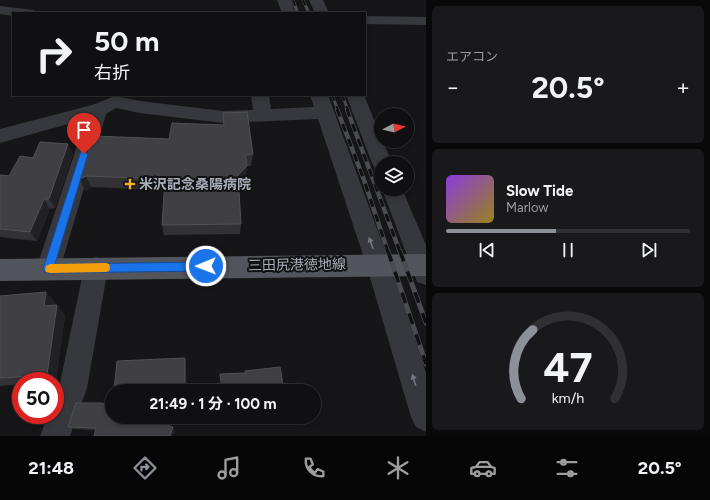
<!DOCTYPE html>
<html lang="ja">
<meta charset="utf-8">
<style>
:root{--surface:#101012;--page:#19191b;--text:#f1f3f6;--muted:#9c9d9f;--line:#303032;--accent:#8c9099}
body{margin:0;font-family:Figtree,"Noto Sans JP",sans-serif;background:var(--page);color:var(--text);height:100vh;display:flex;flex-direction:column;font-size:15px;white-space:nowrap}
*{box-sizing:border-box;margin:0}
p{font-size:13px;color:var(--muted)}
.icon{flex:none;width:22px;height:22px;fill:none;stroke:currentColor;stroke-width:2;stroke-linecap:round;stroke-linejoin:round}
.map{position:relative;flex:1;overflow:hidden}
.panel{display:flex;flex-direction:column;gap:6px;padding:6px;background:#09090a;width:284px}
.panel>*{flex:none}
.guide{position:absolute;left:12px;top:12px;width:354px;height:84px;border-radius:0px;box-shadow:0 2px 6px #0003,0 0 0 1px var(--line);background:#101012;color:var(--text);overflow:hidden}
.needle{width:26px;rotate:83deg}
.controls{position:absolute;left:374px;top:108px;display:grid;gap:8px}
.controls a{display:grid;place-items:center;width:40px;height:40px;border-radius:50%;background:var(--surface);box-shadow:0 2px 6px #0003,0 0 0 1px var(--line);font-size:20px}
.speed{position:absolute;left:12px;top:372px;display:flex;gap:8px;font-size:20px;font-weight:700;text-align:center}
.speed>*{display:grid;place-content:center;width:52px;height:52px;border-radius:50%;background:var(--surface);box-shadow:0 2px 6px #0003,0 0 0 1px var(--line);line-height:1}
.speed .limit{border:6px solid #d22;background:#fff;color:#111}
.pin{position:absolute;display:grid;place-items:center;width:34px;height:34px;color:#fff;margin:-41px -17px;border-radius:50% 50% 50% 0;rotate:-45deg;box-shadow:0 0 4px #0007}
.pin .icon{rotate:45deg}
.me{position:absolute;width:44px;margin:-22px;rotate:269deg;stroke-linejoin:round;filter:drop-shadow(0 0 3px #0008)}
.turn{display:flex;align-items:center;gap:14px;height:84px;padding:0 16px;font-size:18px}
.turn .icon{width:52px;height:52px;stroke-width:2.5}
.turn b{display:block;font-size:28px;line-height:34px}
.big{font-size:30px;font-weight:700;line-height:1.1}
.panel .widget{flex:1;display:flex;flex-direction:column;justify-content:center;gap:6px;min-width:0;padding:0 14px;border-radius:6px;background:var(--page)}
.panel .dial{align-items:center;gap:0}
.dial svg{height:104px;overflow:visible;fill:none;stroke:var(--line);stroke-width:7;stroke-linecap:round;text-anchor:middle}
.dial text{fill:var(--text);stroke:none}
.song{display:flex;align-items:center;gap:12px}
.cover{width:48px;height:48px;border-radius:6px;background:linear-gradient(135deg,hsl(270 70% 55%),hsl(50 70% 35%))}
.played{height:4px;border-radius:2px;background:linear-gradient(90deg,var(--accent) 45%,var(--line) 45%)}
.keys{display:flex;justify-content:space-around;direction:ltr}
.heat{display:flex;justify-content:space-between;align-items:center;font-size:22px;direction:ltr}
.trip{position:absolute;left:105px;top:384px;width:216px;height:40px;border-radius:20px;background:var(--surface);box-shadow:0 2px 6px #0003,0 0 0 1px var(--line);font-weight:700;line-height:40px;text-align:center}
.tab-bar{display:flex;height:64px;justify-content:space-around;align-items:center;background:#060607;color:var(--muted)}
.tab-bar .icon{width:28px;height:28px}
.tab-bar .current{color:var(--accent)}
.tab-bar b{font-size:18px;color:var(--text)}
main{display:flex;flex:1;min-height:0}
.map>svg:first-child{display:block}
</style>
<main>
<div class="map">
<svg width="426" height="436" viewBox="0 0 426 436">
<rect width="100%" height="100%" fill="#161618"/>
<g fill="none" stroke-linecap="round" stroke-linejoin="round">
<path fill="#37383d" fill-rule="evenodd" d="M 277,0 L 291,0 L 296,13 L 282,13 Z
M 309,0 L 323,0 L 329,13 L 315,13 Z
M 0,6 L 34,10 L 36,13 L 13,13 L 13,16 L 0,14 Z
M 365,16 L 426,17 L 426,25 L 365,24 Z
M 251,95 L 269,95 L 271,109 L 314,107 L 310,95 L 328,95 L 390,264 L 426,373 L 426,432 L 416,427 L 411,417 L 366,264 L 318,119 L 223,123 L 140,113 L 116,108 L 106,114 L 60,269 L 56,277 L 48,280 L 40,277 L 36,269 L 86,119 L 0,143 L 0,129 L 92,105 L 115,96 L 140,101 L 223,111 L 253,110 Z
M 346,95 L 364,95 L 381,137 L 381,141 L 383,141 L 392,163 L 381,163 L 381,170 L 375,168 L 372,163 Z
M 382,189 L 402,189 L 426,245 L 426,285 L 417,282 Z
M 96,257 L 104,260 L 108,268 L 87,388 L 70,436 L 40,436 L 48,415 L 55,415 L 55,398 L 59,388 L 84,268 L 88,260 Z"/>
<path fill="#53555c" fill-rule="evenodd" d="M 426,254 L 426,276 L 0,281 L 0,259 Z"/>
<defs>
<path id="rail-far2" d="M 293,0 L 298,13
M 303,0 L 309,13
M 332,95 L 338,110
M 342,95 L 348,110"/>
<path id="rail-far1" d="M 337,109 L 364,180 L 388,252
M 347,109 L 400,252"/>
<path id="rail" d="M 388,251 L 426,364
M 400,251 L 426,323"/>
</defs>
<use href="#rail-far2" stroke="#4a4c52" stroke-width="3"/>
<use href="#rail-far1" stroke="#4a4c52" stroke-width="4.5"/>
<use href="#rail" stroke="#4a4c52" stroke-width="5"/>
<use href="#rail-far2" stroke="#111113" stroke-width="2" stroke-dasharray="6" stroke-linecap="butt"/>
<use href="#rail-far1" stroke="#111113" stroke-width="3" stroke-dasharray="8" stroke-linecap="butt"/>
<use href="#rail" stroke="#111113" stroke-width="3.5" stroke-dasharray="11" stroke-linecap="butt"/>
</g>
<path fill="#323236" d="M 223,113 L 253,154 L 251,166 L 247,166 L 246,177 L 238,184 L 241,224 L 240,234 L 164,235 L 162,225 L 164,190 L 91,187 L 85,191 L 80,179 L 91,144 L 169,139 L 223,125 Z
M 73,154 L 55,208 L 50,209 L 37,241 L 0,237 L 0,175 L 9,176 L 33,158 Z
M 0,296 L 55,302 L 54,305 L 65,315 L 56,381 L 21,381 L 21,384 L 0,386 Z
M 68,427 L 175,430 L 173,436 L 94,436 L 96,430 L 74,429 Z"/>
<path fill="#212124" d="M 68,144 L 73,154 L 55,208 L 49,199 Z
M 247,166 L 246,177 L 237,186 L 238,175 Z
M 86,176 L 91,187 L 85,191 L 80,179 Z
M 44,199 L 50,209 L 37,241 L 30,232 Z
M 46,292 L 55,302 L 53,315 L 44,306 Z
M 57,305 L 65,315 L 56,381 L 47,375 Z
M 185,358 L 186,364 L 187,391 L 185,391 Z
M 173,427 L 175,430 L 173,436 L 170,436 Z"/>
<path fill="#3f3f44" stroke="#4f5156" d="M 247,112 L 253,154 L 245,155 L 247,166 L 238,175 L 241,224 L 162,225 L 165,179 L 86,176 L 80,179 L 91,144 L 93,144 L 95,136 L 169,139 L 172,123 L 224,125 L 223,113 Z
M 40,142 L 68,144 L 49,199 L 44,199 L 30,232 L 0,229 L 0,175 L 9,176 L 20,156 L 33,158 Z
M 46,292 L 44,306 L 57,305 L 47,375 L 0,378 L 0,296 Z
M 185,358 L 185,391 L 114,391 L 117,361 Z
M 280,367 L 284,391 L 222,391 L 220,374 L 245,373 L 245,371 Z
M 76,403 L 102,403 L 112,406 L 112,417 L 143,417 L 173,427 L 170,436 L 94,436 L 96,428 L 68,427 Z"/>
<defs><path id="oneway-solid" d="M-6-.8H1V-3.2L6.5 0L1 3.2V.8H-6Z"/></defs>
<g fill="#757881">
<use href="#oneway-solid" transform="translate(371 243) rotate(-109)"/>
<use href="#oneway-solid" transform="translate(414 380) rotate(-107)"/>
</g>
<path fill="#1a73e8" stroke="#114b97" d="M 81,151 L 84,151 L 88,154 L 55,264 L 206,262 L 209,263 L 211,266 L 209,269 L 206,271 L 48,273 L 45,272 L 43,269 Z"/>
<path fill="#f59e0b" d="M 106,263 L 109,264 L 110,268 L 109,271 L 106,272 L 50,273 L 46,272 L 45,269 L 46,266 L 50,264 Z"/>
<path fill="#f2b134" stroke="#111113" stroke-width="1.5" d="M128 178h4v4h4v4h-4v4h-4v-4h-4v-4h4z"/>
<g text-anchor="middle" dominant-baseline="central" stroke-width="4" stroke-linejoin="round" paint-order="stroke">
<g font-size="14" font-weight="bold" fill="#a8adb8" stroke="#111113" text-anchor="start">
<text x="139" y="184">米沢記念桑陽病院</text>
</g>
<g font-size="14" fill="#a8adb8" stroke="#111113">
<text transform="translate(297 265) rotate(-1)">三田尻港徳地線</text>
</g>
</g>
</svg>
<div class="controls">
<a><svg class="needle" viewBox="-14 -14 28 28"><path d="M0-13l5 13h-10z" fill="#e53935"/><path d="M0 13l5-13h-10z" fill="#9c9d9f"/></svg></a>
<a><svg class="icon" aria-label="layers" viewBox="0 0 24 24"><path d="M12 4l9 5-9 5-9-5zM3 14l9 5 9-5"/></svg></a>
</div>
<div class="speed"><div class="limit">50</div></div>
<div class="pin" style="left:84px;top:154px;background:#d93025"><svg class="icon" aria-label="arrive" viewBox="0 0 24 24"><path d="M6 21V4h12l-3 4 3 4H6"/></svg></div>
<svg class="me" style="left:206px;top:266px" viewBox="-20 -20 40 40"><circle r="17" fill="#1a73e8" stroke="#fff" stroke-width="3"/><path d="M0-11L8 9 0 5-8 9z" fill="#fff"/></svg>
<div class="trip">21:49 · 1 分 · 100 m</div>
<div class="guide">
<div class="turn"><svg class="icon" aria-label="right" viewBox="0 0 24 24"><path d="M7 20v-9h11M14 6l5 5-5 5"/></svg><div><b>50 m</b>右折</div></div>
</div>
</div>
<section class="panel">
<div class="widget"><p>エアコン</p>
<div class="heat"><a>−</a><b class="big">20.5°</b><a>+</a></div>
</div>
<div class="widget">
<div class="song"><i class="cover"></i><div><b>Slow Tide</b><p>Marlow</p></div></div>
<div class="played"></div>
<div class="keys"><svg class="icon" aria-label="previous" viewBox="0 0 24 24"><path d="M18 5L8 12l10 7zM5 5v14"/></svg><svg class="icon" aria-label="pause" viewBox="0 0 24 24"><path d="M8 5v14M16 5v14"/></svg><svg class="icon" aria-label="next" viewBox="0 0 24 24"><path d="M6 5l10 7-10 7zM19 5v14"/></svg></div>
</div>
<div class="widget dial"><svg viewBox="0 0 100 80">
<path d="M14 69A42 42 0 1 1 86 69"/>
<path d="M14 69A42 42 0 0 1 23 16" stroke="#8c9099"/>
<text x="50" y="56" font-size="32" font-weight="700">47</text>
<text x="50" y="72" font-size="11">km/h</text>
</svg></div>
</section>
</main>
<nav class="tab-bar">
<b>21:48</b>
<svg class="icon current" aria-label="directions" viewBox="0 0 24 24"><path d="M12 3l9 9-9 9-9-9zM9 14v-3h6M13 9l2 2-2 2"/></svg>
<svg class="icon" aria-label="music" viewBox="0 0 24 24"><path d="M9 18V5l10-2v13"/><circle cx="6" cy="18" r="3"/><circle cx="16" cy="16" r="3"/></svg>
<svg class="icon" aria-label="phone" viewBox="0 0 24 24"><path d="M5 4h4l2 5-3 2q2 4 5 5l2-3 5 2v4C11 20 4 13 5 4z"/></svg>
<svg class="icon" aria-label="climate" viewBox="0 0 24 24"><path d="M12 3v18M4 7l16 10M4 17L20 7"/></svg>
<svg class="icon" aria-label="car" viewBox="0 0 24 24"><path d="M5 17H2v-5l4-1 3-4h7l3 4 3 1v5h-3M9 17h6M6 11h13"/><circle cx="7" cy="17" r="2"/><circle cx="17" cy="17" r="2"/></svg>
<svg class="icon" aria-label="filters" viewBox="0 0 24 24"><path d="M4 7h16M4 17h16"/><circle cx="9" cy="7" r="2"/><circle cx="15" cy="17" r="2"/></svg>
<b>20.5°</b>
</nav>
